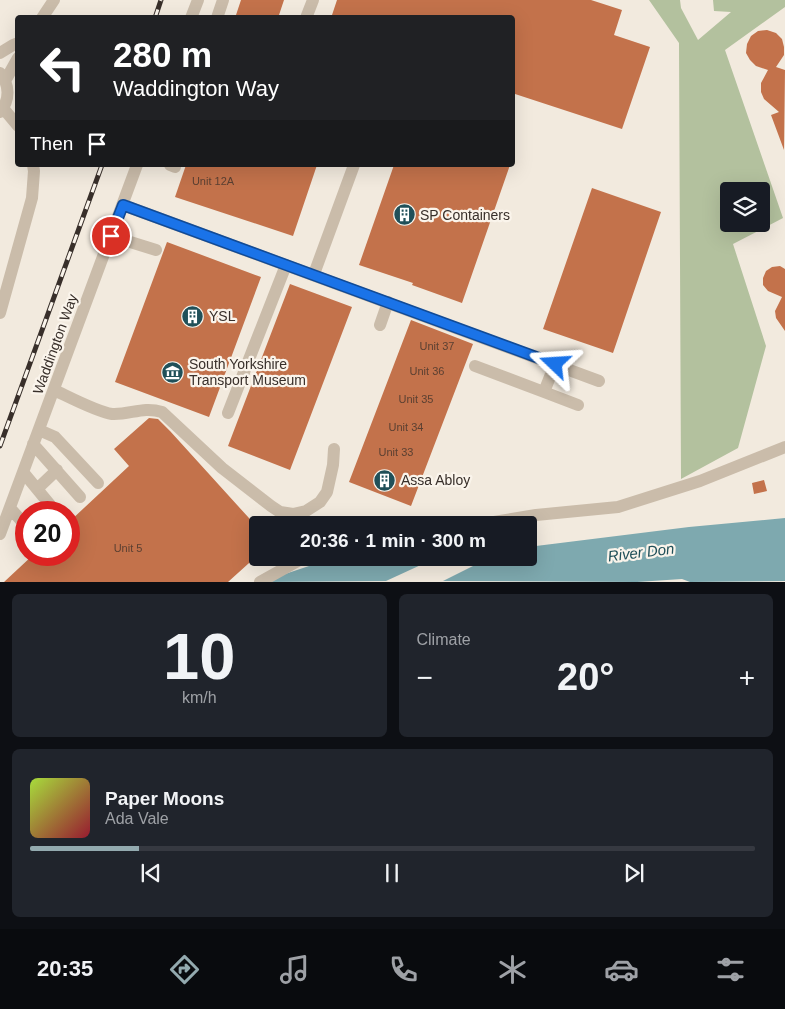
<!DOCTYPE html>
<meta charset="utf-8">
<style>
:root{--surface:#171b24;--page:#20242c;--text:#f1f3f6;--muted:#9ea1a6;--line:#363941;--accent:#93aaaf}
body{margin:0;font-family:Helvetica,sans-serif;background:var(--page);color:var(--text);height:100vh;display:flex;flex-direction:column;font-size:19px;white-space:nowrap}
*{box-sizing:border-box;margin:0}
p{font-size:16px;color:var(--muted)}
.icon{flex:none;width:28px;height:28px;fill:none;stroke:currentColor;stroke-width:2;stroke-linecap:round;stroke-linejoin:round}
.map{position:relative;height:582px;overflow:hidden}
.drawer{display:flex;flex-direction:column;gap:12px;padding:12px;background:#0d0f14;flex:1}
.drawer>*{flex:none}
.hud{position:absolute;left:15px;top:15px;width:500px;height:152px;border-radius:5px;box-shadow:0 5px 20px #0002;background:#202124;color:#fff;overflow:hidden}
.tools{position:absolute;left:720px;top:182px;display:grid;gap:10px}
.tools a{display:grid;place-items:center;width:50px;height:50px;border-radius:5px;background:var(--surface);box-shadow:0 5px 20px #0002;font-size:25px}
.speed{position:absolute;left:15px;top:501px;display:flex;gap:10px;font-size:25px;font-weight:700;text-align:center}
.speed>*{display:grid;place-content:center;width:65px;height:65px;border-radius:50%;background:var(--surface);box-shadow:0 5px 20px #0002;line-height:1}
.speed .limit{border:8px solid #d22;background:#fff;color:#111}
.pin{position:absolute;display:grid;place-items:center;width:42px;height:42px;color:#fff;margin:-21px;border:2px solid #fff;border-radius:50%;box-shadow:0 1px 5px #0007}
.me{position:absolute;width:55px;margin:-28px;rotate:290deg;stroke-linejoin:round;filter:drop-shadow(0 0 4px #0008)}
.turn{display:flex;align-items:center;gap:18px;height:105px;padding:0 15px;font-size:22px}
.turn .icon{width:65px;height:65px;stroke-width:2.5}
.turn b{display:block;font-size:35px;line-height:42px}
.then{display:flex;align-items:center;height:48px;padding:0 15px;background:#0003;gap:10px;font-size:19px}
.big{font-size:38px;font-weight:800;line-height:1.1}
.drawer .card{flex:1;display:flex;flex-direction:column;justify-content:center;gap:8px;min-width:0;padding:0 18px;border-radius:8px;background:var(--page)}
.drawer .dial{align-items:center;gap:0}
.dial b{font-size:65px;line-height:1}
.song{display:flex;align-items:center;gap:15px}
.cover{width:60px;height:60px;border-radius:8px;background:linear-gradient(135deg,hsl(80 70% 55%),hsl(350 70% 35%))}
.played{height:5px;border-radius:2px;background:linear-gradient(90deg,var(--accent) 15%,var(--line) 15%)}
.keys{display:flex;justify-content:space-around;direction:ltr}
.heat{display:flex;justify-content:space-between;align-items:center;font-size:28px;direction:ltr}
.drawer .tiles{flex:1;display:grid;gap:12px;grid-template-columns:1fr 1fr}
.card:last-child{grid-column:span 2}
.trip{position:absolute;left:249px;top:516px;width:288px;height:50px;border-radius:5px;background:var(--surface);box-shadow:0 5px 20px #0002;font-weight:800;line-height:50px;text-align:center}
.tab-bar{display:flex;height:80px;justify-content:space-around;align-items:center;background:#090b0e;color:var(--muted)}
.tab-bar .icon{width:35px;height:35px}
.tab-bar .active{color:var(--accent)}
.tab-bar b{font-size:22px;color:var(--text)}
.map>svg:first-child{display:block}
</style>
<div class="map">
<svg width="785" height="582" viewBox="0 0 785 582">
<rect width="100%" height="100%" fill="#f2eade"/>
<path fill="#b3c19e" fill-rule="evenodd" d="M 649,0 L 680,0 L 681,8 L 698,40 L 731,12 L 714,11 L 713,0 L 785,0 L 785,7 L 725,50 L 783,218 L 733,244 L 766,346 L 738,448 L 681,479 L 679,43 ZM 729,191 L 761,191 L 761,224 L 729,224 Z"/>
<path fill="#7ea9af" d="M 785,518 L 785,581 L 690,582 L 682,579 L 637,582 L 443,581 L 489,558 L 528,558 L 528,547 L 689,527 Z
M 333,558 L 436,558 L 386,581 L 268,582 L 273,578 Z"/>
<path fill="#c3724b" d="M 241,0 L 284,0 L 278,18 L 235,18 Z
M 337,0 L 591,0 L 622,10 L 614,35 L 650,47 L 622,129 L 512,93 L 512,18 L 331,18 Z
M 767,30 L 776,33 L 782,39 L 784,47 L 784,55 L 776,67 L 785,70 L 784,150 L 771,115 L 779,112 L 764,99 L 761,92 L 761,83 L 768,70 L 756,66 L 750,60 L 746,53 L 747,44 L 751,36 L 758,31 Z
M 186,165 L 317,165 L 293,236 L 175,197 Z
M 394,165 L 510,165 L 462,303 L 412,285 L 413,283 L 359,265 Z
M 592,188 L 661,212 L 613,353 L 543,329 Z
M 167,242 L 261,277 L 209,417 L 115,382 Z
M 780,266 L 785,269 L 785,331 L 776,318 L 775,311 L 782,297 L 768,291 L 763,285 L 763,278 L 766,271 L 772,267 Z
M 290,284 L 352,307 L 290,470 L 228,446 Z
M 411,320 L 473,344 L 411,506 L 349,482 Z
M 149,418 L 158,419 L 170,431 L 258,528 L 258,555 L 228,582 L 4,582 L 33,555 L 69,555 L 69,522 L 129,466 L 114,449 Z
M 764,480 L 767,491 L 754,494 L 752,483 Z"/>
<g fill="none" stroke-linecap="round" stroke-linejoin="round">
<path stroke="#cabcaa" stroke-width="12" d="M 42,18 L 54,0
M 191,18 L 198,0
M 217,18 L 223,0
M 306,18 L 313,0
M 0,53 L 13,45 L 18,43
M 0,73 C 10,85 10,100 0,112
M 5,81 L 18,58
M 3,108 L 18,126
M 170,165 L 175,167
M 123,205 L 599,381
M 111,236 L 156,250
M 314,274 L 354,165
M 0,313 L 32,198 L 34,171 L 33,165
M 380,325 L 388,302
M 555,364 L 544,392 L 578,405
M 475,366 L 544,392
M 54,390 C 69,397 97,412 112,414 C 130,415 143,406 162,412 L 222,468 L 271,506 L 280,512 L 293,514 L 306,511 L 320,502 L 327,492 L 333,465 L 334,449
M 228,413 L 286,265
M 39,430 L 55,437 L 98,483
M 33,444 L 80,497
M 23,472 L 56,512
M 37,489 L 57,470
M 10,508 L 26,526
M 476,525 L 536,515 L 618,507 L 700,481 L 785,447
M 0,534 L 137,165
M 260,582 L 303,558"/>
<defs>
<path id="rail" d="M 155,18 L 161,0
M 0,446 L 102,165"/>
</defs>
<use href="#rail" stroke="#382f2a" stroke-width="5"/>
<use href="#rail" stroke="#faf4eb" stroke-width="3" stroke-dasharray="9" stroke-linecap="butt"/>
</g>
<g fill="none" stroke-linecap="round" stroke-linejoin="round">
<defs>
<path id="route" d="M 111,236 L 123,205 L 555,364"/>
</defs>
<use href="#route" stroke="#114b97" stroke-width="12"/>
<use href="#route" stroke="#1a73e8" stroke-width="9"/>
</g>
<defs>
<symbol id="building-disc" viewBox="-11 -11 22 22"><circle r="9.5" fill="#205059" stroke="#faf4eb"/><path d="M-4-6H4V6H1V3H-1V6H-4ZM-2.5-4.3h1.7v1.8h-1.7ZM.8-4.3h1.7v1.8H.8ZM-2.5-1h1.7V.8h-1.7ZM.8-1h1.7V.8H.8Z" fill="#fff"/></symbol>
<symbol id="museum-disc" viewBox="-11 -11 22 22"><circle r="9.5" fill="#205059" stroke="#faf4eb"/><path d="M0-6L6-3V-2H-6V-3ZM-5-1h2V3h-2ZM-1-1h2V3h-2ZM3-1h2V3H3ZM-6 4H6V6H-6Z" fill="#fff"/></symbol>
</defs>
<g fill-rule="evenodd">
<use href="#building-disc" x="392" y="202" width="25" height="25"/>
<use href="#building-disc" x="180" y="304" width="25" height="25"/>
<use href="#museum-disc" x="160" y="360" width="25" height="25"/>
<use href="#building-disc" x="372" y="468" width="25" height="25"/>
</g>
<g text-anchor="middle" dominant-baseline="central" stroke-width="4.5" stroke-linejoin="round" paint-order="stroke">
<g font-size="11" fill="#5b4032">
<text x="213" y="181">Unit 12A</text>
<text x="437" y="346">Unit 37</text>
<text x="427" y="371">Unit 36</text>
<text x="416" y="399">Unit 35</text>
<text x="406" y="427">Unit 34</text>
<text x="396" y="452">Unit 33</text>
<text x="128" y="548">Unit 5</text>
</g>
<g font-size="14" fill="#382f2a" stroke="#faf4eb" text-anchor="start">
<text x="420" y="215">SP Containers</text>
<text x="209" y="316">YSL</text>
<text x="189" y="364">South Yorkshire<tspan x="189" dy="16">Transport Museum</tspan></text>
<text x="401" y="480">Assa Abloy</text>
</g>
<g font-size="14" fill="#382f2a" stroke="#faf4eb">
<text transform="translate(55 344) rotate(-70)">Waddington Way</text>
</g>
<g font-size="15" font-style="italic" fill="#205059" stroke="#faf4eb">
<text transform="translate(641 552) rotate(-7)">River Don</text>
</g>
</g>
</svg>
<div class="tools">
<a><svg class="icon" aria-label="layers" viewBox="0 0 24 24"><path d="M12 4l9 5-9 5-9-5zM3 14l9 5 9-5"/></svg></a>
</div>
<div class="speed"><div class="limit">20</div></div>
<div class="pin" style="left:111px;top:236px;background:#d93025"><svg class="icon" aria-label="arrive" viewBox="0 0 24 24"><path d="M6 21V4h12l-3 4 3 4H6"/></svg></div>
<svg class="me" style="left:555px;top:364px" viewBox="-20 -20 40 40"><path d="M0-17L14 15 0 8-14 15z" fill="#1a73e8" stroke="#fff" stroke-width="4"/></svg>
<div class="trip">20:36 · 1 min · 300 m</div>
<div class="hud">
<div class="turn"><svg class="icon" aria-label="left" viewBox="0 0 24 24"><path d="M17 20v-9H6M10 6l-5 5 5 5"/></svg><div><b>280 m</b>Waddington Way</div></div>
<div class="then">Then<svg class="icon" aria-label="arrive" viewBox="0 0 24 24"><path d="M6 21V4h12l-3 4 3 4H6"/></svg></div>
</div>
</div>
<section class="drawer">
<div class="tiles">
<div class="card dial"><b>10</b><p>km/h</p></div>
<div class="card"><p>Climate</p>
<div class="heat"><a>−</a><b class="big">20°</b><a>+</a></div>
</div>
<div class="card">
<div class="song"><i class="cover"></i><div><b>Paper Moons</b><p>Ada Vale</p></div></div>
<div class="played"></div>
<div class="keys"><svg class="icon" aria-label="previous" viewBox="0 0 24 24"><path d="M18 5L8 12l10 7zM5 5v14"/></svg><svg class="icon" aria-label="pause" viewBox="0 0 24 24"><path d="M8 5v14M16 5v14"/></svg><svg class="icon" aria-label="next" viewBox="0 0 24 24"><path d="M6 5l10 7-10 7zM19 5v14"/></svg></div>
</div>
</div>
</section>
<nav class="tab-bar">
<b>20:35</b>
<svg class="icon active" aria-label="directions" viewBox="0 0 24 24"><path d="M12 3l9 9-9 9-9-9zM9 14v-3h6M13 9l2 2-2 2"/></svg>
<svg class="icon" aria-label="music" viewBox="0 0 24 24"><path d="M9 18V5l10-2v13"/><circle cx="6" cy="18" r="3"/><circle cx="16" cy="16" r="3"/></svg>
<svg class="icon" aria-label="phone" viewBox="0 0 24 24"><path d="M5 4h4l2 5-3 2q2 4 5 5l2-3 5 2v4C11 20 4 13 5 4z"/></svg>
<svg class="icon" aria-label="climate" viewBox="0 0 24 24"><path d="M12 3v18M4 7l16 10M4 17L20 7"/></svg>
<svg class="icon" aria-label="car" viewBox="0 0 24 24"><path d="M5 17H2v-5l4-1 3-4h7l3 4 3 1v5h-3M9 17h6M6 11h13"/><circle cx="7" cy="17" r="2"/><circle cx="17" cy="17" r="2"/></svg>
<svg class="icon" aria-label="filters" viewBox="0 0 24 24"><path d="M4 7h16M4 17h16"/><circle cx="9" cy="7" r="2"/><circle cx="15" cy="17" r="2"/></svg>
</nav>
